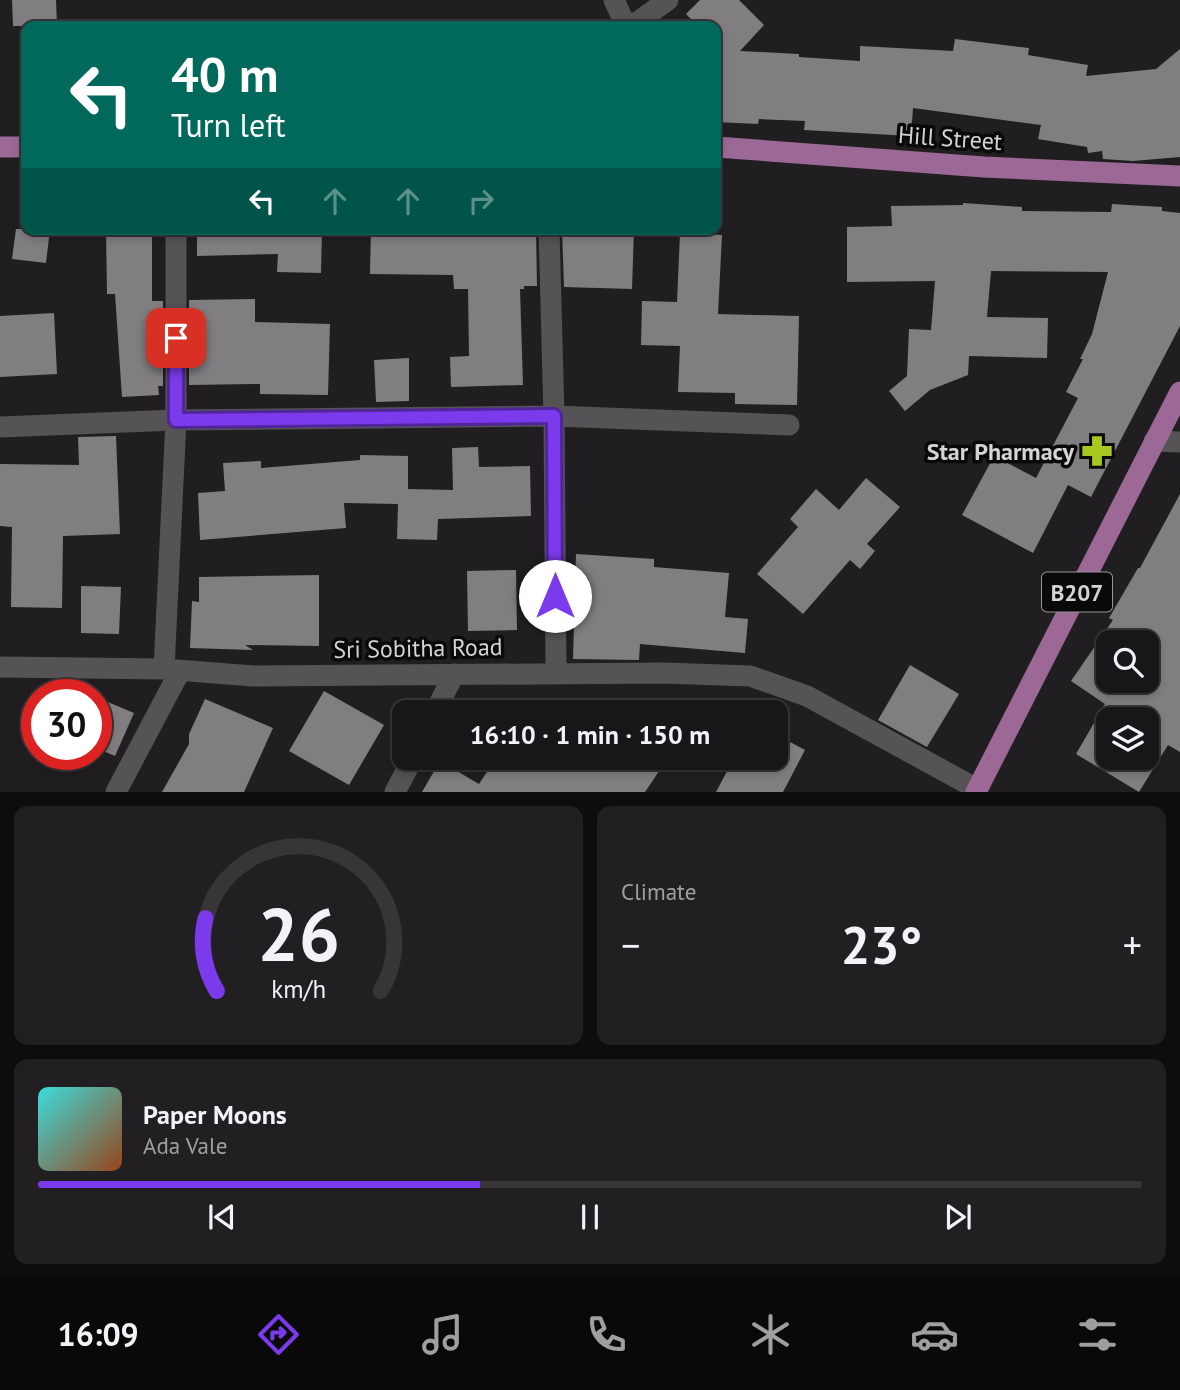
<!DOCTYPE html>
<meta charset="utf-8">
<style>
:root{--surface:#191619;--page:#221f22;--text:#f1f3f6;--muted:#9f9fa2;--line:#373538;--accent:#7c3aed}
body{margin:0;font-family:"PT Sans",sans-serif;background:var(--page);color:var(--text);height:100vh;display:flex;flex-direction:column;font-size:26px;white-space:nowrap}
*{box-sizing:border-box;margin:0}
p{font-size:23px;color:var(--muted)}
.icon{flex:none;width:38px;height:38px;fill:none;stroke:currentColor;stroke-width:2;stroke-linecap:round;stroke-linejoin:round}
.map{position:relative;height:792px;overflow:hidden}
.details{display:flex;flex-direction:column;gap:14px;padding:14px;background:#0e0c0e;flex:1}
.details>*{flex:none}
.guide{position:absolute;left:21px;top:21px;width:700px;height:214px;border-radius:14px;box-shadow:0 4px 10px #0003,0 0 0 2px var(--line);background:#00695c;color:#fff;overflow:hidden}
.buttons{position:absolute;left:1096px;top:630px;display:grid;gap:14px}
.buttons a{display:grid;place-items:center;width:63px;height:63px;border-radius:14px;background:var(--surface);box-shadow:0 4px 10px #0003,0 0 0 2px var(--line);font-size:35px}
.speed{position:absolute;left:21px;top:679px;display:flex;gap:14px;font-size:35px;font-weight:700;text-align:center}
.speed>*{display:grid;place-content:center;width:91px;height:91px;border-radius:50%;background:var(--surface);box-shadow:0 4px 10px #0003,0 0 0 2px var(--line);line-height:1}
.speed .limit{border:10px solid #d22;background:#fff;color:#111}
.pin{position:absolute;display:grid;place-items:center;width:60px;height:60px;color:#fff;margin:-30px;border-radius:14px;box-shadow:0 4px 10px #0006}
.me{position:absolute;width:77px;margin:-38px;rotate:0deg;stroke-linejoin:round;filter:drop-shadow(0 0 5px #0008)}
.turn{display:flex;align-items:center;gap:24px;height:147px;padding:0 35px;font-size:32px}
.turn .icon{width:91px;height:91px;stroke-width:2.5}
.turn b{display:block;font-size:49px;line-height:60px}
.lanes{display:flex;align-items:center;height:66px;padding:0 35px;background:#0003;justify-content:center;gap:35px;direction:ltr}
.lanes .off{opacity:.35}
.big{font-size:52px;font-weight:700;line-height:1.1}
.details .tile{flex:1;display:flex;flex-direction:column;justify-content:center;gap:10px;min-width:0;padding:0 24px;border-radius:14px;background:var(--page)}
.details .dial{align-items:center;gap:0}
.dial svg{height:182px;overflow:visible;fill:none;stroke:var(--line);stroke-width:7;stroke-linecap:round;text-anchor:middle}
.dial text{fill:var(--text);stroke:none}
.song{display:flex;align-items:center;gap:21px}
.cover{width:84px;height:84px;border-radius:10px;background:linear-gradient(135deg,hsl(180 70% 55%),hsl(20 70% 35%))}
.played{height:7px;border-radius:4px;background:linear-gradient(90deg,var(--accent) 40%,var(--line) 40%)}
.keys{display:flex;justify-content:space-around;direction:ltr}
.heat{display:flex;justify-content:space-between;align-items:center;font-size:38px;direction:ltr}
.details .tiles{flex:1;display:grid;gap:14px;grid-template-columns:1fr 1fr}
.tile:last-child{grid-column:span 2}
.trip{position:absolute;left:392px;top:700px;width:396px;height:70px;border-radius:14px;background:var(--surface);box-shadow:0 4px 10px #0003,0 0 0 2px var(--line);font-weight:700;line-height:70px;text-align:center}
.menu{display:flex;height:112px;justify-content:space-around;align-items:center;background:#0a090a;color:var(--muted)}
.menu .icon{width:49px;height:49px}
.menu .selected{color:var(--accent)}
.menu b{font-size:32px;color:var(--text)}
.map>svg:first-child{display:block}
</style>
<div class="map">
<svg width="1180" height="792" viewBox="0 0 1180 792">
<rect width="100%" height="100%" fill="#211e21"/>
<path fill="#817e81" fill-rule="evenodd" d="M 12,0 L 56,0 L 57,26 L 13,26 Z
M 700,0 L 739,0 L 764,25 L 740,51 L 799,54 L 799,57 L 860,61 L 860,46 L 953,51 L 955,39 L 1029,48 L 1028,55 L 1088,65 L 1086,76 L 1156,69 L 1180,49 L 1180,157 L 1133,161 L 1103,159 L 1102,151 L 1088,153 L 1087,147 L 1038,139 L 1041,125 L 913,108 L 911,136 L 804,130 L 805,121 L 759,119 L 758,124 L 716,122 L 716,26 L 698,26 L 686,14 Z
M 963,203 L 1022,207 L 1022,211 L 1111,212 L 1112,204 L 1162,207 L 1162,211 L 1180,213 L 1180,326 L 1091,497 L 1068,485 L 1033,553 L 962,515 L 994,456 L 1036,478 L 1078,398 L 1066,392 L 1083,359 L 1080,359 L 1092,334 L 1108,272 L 991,271 L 987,317 L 1048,318 L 1047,358 L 969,356 L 968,375 L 930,390 L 905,411 L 889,391 L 907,376 L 909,329 L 931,330 L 935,281 L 847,282 L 847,227 L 892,226 L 891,206 L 963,205 Z
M 16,229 L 50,229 L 46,263 L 12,259 Z
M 106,229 L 152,229 L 152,301 L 163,301 L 163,386 L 158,386 L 159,395 L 122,397 L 115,294 L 107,294 Z
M 197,229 L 322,229 L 321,273 L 277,272 L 278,254 L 197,256 Z
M 371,229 L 536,229 L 537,286 L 524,286 L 524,289 L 520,289 L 523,385 L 451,387 L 450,357 L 469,356 L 468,289 L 454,289 L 453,275 L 370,274 Z
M 562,229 L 634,229 L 632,289 L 564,287 Z
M 680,233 L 722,235 L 718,314 L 799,316 L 797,405 L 735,404 L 735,393 L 678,392 L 680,346 L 641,345 L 642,301 L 677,302 Z
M 255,299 L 255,322 L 330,324 L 328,395 L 260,394 L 260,384 L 189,385 L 189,300 Z
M 54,313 L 57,374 L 0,377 L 0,316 Z
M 409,358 L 409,401 L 376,402 L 374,360 Z
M 116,436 L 120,534 L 63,536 L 62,608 L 11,607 L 12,527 L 0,526 L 0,464 L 79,465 L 78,437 Z
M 478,447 L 479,467 L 530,466 L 531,516 L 438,519 L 437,540 L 397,539 L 398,504 L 344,503 L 346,528 L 200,540 L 198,493 L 225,491 L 223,463 L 261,461 L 261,468 L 360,460 L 360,455 L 408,456 L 408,489 L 453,490 L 452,448 Z
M 866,478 L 900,507 L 867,544 L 875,551 L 860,569 L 850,560 L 803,614 L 757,574 L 798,527 L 790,519 L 816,489 L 839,510 Z
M 1180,494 L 1180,752 L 1168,745 L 1139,792 L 1076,754 L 1105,704 L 1071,681 L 1113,620 L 1109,618 L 1138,568 L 1140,568 ZM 1108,642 L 1146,642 L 1146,681 L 1108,681 ZM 1108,719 L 1146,719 L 1146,758 L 1108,758 Z
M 576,554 L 654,559 L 654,567 L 729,573 L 725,617 L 748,619 L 745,653 L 640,644 L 639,660 L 573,659 Z
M 516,570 L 517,630 L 468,631 L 467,571 Z
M 319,575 L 319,646 L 245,645 L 253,650 L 190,648 L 192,601 L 199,602 L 199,577 Z
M 81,586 L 121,587 L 119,634 L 81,633 Z
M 910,665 L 959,694 L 927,747 L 878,720 Z
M 324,691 L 384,725 L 349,785 L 289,751 Z
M 96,697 L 134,713 L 115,756 L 96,748 Z
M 205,699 L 273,728 L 244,792 L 162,792 L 189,744 L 189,734 Z
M 775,734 L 805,750 L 783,792 L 716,792 L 734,758 L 775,758 Z
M 496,758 L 668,758 L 645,792 L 422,792 L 440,761 L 479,784 Z"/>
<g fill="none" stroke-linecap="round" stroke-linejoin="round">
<path stroke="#565356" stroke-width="21" d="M 614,0 L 626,26
M 632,26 L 668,0
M 0,427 L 176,420 L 554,416 L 549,229
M 1154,441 L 1180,442
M 0,667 L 164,669 L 253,676 L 664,673 L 750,676 L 807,696 L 977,789
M 164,669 L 176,420 L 176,229
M 556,673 L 554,416 L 789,425
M 435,712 L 454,674
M 116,792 L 180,671
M 395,792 L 413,758"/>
<path stroke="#9c6996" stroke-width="21" d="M 0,147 L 26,147
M 716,147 L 984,167 L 1180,176
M 976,792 L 1180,392"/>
</g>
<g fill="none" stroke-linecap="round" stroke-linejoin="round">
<defs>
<path id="route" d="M 176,338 L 176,420 L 554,416 L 555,596"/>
</defs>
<use href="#route" stroke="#51269a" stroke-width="18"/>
<use href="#route" stroke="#7c3aed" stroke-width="12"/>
</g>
<defs>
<symbol id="pharmacy-bare" viewBox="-9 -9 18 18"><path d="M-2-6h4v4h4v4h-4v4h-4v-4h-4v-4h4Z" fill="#a7c820" stroke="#0a090a" stroke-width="2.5" paint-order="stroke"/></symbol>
</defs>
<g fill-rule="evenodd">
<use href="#pharmacy-bare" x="1075" y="429" width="44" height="44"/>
</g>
<g text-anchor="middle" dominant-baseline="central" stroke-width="7" stroke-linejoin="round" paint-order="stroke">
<rect fill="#0a090a" stroke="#989798" stroke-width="2" x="1042" y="572.5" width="70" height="39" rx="5"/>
<g font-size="23" font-weight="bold" fill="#d5d4d5">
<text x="1077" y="592">B207</text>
</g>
<g font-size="24" fill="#d5d4d5" stroke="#0a090a">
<text transform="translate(950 138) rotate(4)">Hill Street</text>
<text transform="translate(418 648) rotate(-1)">Sri Sobitha Road</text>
</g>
<g font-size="24" font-weight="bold" fill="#d5d4d5" stroke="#0a090a" text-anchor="end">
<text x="1074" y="451">Star Pharmacy</text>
</g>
</g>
</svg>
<div class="buttons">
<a><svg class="icon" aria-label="search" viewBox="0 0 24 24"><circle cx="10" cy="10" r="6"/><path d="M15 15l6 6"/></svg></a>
<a><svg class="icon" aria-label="layers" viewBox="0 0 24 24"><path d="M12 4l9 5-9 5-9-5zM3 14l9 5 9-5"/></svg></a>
</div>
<div class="speed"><div class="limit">30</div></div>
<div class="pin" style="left:176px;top:338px;background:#d93025"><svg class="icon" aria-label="arrive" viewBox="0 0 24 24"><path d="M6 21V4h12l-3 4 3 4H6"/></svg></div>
<svg class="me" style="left:555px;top:596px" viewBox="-20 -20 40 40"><circle r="19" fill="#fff"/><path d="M0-13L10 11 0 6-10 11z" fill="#7c3aed"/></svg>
<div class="trip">16:10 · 1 min · 150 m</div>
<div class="guide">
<div class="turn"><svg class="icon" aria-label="left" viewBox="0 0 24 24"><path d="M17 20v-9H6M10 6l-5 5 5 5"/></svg><div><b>40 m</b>Turn left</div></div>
<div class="lanes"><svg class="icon" aria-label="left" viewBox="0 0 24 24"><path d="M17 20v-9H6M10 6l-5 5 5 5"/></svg><svg class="icon off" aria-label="ahead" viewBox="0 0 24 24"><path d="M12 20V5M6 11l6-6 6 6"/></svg><svg class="icon off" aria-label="ahead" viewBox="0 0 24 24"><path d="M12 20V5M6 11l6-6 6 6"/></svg><svg class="icon off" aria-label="right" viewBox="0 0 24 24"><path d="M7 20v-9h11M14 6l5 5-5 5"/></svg></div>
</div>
</div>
<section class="details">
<div class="tiles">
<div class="tile dial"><svg viewBox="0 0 100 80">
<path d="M14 69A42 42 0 1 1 86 69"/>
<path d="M14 69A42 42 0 0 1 9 37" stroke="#7c3aed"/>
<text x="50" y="56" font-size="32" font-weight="700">26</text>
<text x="50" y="72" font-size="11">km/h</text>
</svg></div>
<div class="tile"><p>Climate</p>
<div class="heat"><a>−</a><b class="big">23°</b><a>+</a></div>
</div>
<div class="tile">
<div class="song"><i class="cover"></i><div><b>Paper Moons</b><p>Ada Vale</p></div></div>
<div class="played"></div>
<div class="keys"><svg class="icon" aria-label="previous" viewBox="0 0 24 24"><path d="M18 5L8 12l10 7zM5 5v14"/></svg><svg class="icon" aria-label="pause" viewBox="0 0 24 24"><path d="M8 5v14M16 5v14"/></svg><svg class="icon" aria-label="next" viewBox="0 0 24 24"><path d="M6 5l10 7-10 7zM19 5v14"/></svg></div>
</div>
</div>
</section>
<nav class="menu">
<b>16:09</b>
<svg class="icon selected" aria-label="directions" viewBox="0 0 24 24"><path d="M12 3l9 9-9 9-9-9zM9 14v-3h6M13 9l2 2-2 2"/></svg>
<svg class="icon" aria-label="music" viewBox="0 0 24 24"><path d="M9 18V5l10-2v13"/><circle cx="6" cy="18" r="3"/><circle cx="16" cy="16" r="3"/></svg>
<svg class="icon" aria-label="phone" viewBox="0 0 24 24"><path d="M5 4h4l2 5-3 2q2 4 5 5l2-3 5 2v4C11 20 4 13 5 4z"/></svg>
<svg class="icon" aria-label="climate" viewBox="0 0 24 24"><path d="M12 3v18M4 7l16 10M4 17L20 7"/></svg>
<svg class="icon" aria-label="car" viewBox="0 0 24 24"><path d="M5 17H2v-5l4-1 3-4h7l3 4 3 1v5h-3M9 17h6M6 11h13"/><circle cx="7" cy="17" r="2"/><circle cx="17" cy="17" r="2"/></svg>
<svg class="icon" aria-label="filters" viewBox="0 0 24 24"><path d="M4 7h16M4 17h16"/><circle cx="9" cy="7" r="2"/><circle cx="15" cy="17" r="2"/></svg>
</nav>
